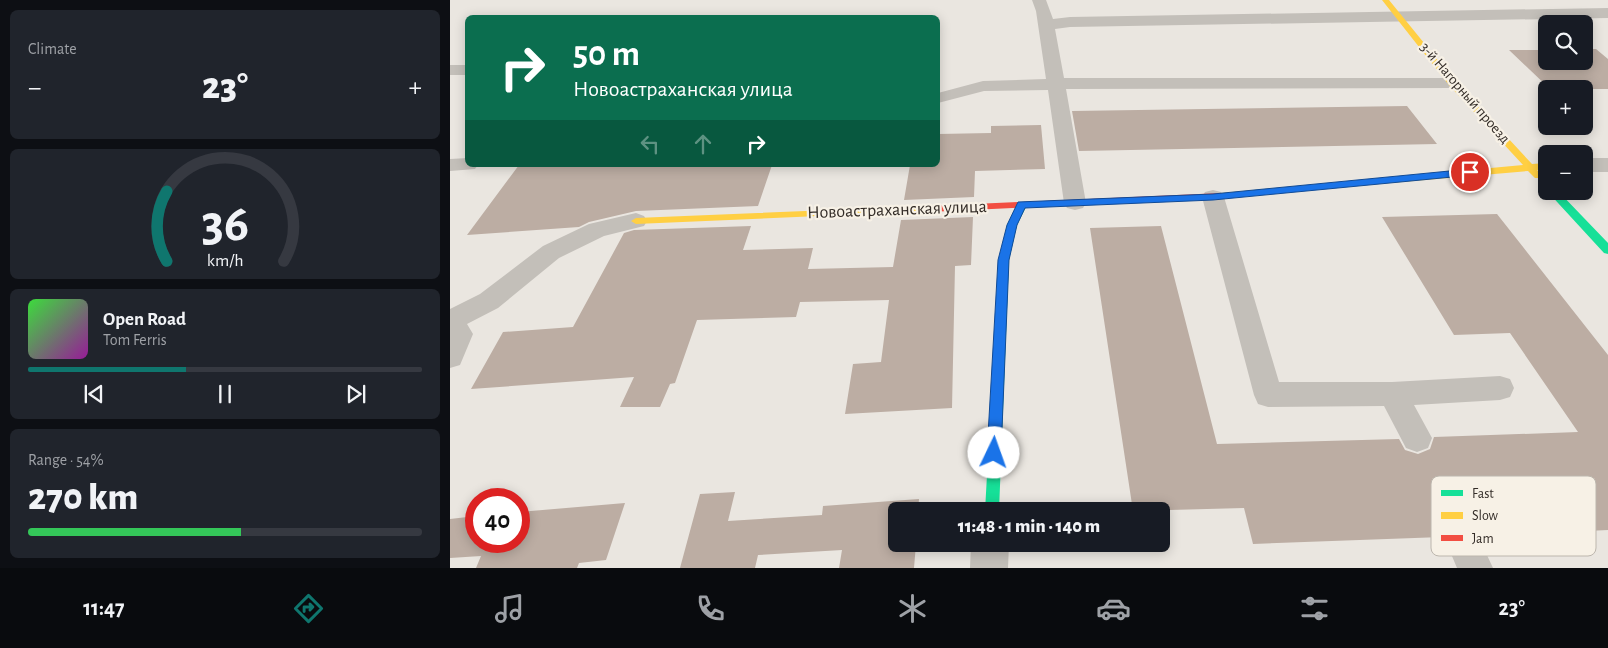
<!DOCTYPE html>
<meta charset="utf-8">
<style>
:root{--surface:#171b24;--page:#20242c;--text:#f1f3f6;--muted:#9ea1a6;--line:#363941;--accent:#0f766e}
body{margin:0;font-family:"Alegreya Sans",sans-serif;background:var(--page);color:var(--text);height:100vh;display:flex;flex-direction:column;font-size:19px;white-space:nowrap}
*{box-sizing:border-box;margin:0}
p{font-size:16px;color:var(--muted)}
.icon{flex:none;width:28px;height:28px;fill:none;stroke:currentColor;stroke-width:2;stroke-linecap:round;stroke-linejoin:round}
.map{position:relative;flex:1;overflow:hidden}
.panel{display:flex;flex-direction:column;gap:10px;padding:10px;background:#0d0f14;width:450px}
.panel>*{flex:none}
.banner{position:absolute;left:15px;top:15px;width:475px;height:152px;border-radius:8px;box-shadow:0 2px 12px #0003;background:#0b6e4f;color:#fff;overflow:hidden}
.controls{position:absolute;left:1088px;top:15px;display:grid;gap:10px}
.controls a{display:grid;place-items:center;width:55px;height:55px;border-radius:8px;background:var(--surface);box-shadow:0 2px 12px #0003;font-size:25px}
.speed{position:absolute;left:15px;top:488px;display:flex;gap:10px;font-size:25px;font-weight:700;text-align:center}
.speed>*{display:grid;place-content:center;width:65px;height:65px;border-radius:50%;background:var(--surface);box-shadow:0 2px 12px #0003;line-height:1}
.speed .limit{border:8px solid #d22;background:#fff;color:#111}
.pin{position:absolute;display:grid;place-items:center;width:42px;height:42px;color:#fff;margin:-21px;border:2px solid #fff;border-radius:50%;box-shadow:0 1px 5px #0007}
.me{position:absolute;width:55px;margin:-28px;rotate:3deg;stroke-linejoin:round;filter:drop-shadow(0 0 4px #0008)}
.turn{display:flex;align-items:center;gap:18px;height:105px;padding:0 25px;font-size:22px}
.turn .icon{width:65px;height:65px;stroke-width:2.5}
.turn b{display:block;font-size:35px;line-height:42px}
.lanes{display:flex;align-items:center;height:48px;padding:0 25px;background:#0003;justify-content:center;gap:25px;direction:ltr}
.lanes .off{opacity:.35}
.big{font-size:38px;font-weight:800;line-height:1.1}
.panel .widget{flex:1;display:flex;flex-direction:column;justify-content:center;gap:8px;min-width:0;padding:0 18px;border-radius:8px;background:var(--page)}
.panel .dial{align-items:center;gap:0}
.dial svg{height:130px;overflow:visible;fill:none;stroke:var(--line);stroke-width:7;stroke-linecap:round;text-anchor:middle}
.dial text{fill:var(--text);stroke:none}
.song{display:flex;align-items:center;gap:15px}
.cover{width:60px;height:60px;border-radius:8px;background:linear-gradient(135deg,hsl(120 70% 55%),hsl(300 70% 35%))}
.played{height:5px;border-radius:2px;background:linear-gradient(90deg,var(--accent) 40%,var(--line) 40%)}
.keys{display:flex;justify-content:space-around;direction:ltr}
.heat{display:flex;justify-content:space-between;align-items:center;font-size:28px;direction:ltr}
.charge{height:8px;border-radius:4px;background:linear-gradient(90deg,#34c759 54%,var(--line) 0)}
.trip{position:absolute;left:438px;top:502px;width:282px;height:50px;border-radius:8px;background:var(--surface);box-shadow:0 2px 12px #0003;font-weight:800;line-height:50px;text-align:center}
.tabs{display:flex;height:80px;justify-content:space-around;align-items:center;background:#090b0e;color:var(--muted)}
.tabs .icon{width:35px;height:35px}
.tabs .selected{color:var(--accent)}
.tabs b{font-size:22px;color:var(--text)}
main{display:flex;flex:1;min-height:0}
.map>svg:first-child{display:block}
</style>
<main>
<section class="panel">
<div class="widget"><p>Climate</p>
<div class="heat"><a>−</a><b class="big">23°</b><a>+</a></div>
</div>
<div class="widget dial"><svg viewBox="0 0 100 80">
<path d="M14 69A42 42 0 1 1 86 69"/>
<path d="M14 69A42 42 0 0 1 14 26" stroke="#0f766e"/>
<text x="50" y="56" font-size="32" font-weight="700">36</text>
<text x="50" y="72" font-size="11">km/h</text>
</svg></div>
<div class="widget">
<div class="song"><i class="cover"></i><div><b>Open Road</b><p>Tom Ferris</p></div></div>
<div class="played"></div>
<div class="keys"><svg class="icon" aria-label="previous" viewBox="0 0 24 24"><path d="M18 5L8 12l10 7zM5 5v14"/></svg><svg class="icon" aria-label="pause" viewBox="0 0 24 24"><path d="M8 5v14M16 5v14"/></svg><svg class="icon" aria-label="next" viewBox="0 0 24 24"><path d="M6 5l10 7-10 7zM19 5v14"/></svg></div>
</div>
<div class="widget"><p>Range · 54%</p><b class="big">270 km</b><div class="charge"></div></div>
</section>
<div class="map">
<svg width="1158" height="568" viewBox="0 0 1158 568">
<rect width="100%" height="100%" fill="#eae6e0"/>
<path fill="#bcada3" d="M 1134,49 L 1146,49 L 1158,59 L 1158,89 L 1100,89 L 1059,50 L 1096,50 L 1096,61 L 1134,61 Z
M 957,106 L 987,144 L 629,151 L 622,111 Z
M 591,125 L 595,169 L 525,171 L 524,197 L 454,200 L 460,165 L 488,165 L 488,134 L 541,133 L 541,126 Z
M 69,165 L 322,165 L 308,206 L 186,211 L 139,222 L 129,227 L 17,235 Z
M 1047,214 L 1158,355 L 1158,530 L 1030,536 L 1024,523 L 1010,518 L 997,524 L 992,537 L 803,544 L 794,508 L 683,511 L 640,228 L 711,226 L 767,444 L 949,439 L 955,450 L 968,454 L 980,449 L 984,437 L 1128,432 L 1060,333 L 1004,335 L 932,217 Z
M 523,217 L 521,265 L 505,266 L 502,408 L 395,414 L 403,364 L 431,362 L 439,300 L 350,302 L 346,317 L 247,320 L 225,383 L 220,384 L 210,407 L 170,407 L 184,377 L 21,389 L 53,332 L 123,327 L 174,233 L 184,230 L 301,226 L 293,250 L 363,248 L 358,269 L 443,267 L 451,220 Z
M 285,492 L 278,521 L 372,515 L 373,506 L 469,499 L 468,511 L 446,511 L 446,544 L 466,544 L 464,568 L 389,568 L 392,550 L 308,555 L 305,568 L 230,568 L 250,494 Z
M 175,503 L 156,560 L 129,563 L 127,568 L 26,568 L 31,556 L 0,558 L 0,519 L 26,516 L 26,541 L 69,541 L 69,512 Z"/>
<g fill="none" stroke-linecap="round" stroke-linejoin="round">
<path fill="#c3bfb9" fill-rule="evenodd" d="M 582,0 L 596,0 L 603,19 L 620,17 L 1158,8 L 1158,18 L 620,27 L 605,29 L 614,78 L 1002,78 L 1008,79 L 1011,83 L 1008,87 L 1002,88 L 616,89 L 636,203 L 633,208 L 625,210 L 617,208 L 614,203 L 598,90 L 534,91 L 488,103 L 488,93 L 533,81 L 596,79 L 586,11 Z
M 0,65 L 18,65 L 18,75 L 0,75 Z
M 18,158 L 18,165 L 28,165 L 25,169 L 0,171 L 0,159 Z
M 763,190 L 771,192 L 774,197 L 829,382 L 942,382 L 1050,376 L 1060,379 L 1064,388 L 1060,397 L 1050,400 L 964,405 L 982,438 L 978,448 L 967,452 L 956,448 L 934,406 L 818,407 L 808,404 L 804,395 L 752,197 L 755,192 Z
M 186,213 L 194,216 L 197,221 L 194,226 L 154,236 L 109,258 L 48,308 L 17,324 L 23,334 L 10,365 L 0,368 L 0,309 L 30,294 L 93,246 L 139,224 Z
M 1011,520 L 1023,525 L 1043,568 L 1007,568 L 994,537 L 999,525 Z"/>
<path fill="#c3bfb9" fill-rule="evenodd" d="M 1134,158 L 1158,158 L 1158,172 L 1134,172 Z
M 521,544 L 559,544 L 558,568 L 520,568 Z"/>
<path fill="#16e098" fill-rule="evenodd" d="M 1097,191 L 1108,191 L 1158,243 L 1158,254 L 1154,253 Z
M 572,202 L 577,205 L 567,225 L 559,260 L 549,511 L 535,511 L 549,260 L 557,225 L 568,203 Z"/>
<path fill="#ffcf43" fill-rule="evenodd" d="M 932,0 L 939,0 L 1005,81 L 1082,164 L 1096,163 L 1096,169 L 1087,170 L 1093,176 L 1091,178 L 1085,178 L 1078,171 L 768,198 L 766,196 L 771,193 L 1073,165 L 999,85 Z
M 479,206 L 483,207 L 484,209 L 483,211 L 186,224 L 181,221 L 186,218 Z"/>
<path fill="#f24e42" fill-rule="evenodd" d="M 771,193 L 776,196 L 774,198 L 479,212 L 474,209 L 479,206 Z"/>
</g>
<path fill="#1a73e8" stroke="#114b97" d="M 1020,169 L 1025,172 L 1023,175 L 763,200 L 575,208 L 567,225 L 559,260 L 551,453 L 549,458 L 544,460 L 539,458 L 537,453 L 548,260 L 557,225 L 568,202 L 763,194 Z"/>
<g text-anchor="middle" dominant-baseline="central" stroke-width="4.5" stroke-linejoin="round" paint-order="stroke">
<g font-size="15" fill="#332c27" stroke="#f7f1e6">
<text transform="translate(1015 93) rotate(49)">3-й Нагорный проезд</text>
</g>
<g font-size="18" fill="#332c27" stroke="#f7f1e6">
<text transform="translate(447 210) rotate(-2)">Новоастраханская улица</text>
</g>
</g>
<rect x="981" y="476" width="165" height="80" rx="8" fill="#f7f1e6" stroke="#bcb6ad" stroke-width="1"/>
<rect x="991" y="490" width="22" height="6" fill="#16e098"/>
<rect x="991" y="512" width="22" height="7" fill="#ffcf43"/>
<rect x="991" y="535" width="22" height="6" fill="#f24e42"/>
<g font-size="14" fill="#332c27">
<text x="1022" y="498">Fast</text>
<text x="1022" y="520">Slow</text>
<text x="1022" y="543">Jam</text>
</g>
</svg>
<div class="controls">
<a><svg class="icon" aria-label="search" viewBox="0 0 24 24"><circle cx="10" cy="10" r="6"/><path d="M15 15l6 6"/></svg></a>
<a>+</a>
<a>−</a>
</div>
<div class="speed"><div class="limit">40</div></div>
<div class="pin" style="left:1020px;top:172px;background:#d93025"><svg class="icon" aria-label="arrive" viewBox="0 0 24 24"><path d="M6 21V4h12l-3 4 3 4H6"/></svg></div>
<svg class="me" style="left:544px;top:453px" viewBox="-20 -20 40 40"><circle r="19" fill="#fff"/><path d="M0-13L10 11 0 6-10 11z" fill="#1a73e8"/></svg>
<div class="trip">11:48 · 1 min · 140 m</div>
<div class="banner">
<div class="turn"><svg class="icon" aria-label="right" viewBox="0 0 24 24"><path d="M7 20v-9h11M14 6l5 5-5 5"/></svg><div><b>50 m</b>Новоастраханская улица</div></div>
<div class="lanes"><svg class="icon off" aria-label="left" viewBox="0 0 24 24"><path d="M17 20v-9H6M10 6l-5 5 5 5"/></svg><svg class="icon off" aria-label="ahead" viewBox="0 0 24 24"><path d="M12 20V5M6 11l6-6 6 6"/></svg><svg class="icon" aria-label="right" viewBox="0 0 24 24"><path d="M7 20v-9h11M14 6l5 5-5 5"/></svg></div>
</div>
</div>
</main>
<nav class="tabs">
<b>11:47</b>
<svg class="icon selected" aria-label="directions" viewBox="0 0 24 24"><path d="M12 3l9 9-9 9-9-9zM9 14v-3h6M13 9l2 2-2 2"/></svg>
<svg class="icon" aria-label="music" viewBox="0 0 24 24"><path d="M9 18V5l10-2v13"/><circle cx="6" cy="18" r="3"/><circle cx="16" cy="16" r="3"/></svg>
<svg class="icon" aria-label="phone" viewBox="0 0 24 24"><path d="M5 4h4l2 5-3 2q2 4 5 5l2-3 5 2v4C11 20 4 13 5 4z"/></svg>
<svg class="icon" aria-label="climate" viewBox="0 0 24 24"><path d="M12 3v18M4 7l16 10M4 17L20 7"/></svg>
<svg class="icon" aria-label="car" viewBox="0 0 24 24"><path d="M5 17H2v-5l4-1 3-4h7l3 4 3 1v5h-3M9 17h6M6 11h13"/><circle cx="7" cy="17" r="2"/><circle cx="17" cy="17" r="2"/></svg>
<svg class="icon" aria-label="filters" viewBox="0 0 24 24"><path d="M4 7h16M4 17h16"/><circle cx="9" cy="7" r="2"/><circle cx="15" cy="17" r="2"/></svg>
<b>23°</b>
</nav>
